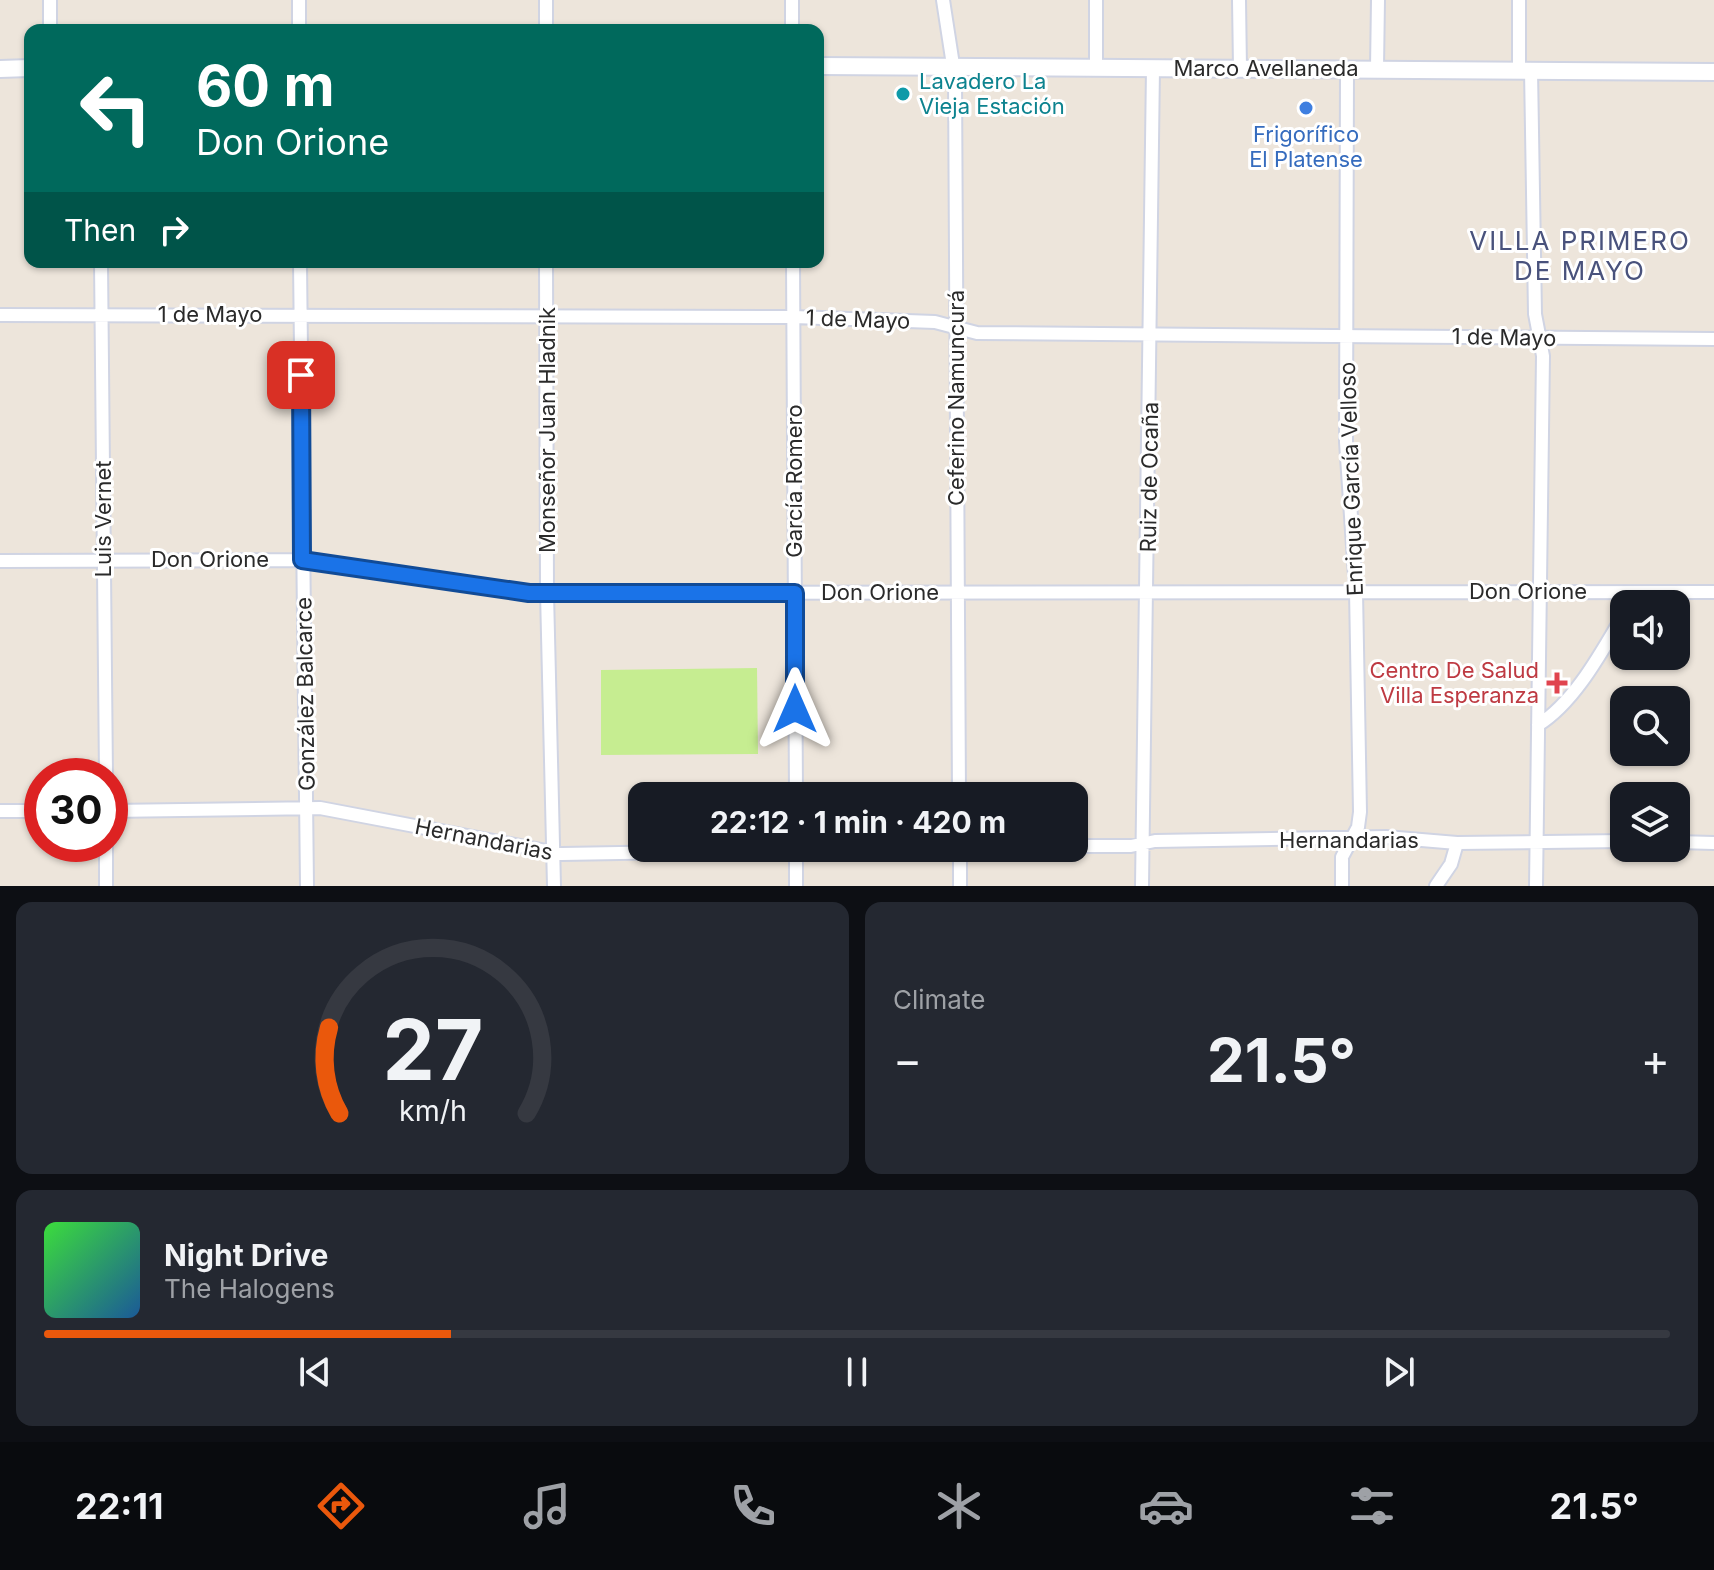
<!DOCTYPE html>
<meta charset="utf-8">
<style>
:root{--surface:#171b24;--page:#242831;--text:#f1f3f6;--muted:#9ea1a6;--line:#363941;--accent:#ea580c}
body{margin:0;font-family:Inter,sans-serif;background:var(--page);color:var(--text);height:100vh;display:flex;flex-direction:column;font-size:30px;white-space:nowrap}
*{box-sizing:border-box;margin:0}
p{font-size:26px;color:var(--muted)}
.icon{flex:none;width:44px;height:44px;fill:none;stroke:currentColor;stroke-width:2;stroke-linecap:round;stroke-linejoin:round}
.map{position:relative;height:886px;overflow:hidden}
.panel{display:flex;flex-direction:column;gap:16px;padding:16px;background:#0d0f14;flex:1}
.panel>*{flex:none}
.guide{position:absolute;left:24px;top:24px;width:800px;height:244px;border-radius:16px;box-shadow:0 2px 6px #0004;background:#00695c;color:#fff;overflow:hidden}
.buttons{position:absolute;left:1610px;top:590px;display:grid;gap:16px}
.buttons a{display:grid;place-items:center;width:80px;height:80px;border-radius:16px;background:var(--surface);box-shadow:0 2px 6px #0004;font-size:40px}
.speed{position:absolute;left:24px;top:758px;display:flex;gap:16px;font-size:40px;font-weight:700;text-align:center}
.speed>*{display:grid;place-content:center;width:104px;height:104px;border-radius:50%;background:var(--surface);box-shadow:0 2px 6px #0004;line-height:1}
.speed .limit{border:12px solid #d22;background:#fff;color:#111}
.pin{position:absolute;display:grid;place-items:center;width:68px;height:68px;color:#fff;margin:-34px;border-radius:16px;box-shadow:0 4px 12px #0006}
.me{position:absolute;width:88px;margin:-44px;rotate:0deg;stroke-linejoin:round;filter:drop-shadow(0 0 6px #0008)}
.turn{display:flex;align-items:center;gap:28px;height:168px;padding:0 40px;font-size:36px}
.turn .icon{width:104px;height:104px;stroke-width:2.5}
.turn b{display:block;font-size:56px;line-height:68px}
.then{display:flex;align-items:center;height:76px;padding:0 40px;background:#0003;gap:16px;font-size:30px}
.big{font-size:60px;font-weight:700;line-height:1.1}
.panel .tile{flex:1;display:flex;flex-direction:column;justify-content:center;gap:12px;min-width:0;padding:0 28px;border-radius:16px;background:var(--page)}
.panel .dial{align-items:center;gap:0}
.dial svg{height:208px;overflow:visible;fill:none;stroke:var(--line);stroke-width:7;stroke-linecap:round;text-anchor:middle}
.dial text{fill:var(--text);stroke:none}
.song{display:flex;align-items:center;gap:24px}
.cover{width:96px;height:96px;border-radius:12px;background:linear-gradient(135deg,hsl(120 70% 55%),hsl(210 70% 35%))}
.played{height:8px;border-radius:4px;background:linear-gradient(90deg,var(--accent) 25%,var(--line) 25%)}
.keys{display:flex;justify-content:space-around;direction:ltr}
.heat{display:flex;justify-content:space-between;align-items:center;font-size:44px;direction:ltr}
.panel .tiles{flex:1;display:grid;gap:16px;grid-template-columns:1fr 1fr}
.tile:last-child{grid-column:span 2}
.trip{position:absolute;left:628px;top:782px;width:460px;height:80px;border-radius:16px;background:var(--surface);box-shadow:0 2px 6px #0004;font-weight:700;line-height:80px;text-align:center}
.dock{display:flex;height:128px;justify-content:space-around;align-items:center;background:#090b0e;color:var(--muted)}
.dock .icon{width:56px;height:56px}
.dock .current{color:var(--accent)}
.dock b{font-size:36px;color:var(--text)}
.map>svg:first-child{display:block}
</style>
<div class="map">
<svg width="1714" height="886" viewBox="0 0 1714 886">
<rect width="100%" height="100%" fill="#ede5db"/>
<path fill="#c6ed91" d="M 757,668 L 758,754 L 601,755 L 601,670 Z"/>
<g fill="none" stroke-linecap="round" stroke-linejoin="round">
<defs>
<path id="minor" d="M 50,0 L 50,30
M 299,0 L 299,30
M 546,0 L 546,30
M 792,0 L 792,30
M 943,0 L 955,78 L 959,796
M 1239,0 L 1240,68
M 1519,0 L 1519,70
M 1096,68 L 1096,0
M 1377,68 L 1378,0
M 1531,70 L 1535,314 L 1543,356 L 1536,886
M 101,262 L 106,776
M 300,262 L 307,886
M 546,262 L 547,593 L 554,886
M 793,262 L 796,796
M 0,315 L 794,317 L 935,322 L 977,333 L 1714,339
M 0,561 L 302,560 L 529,593 L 1714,592
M 1538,725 C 1575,702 1602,651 1624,614
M 0,811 L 42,811
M 110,811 L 320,808 L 562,854 L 907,848
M 1676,842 L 1714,843
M 1074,846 L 1131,846 L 1155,841 L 1386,837 L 1457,843 L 1624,841
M 796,848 L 796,886
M 106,886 L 106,844
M 960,886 L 960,848
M 1142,886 L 1153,68
M 1342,886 L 1342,857 L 1358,827 L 1360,812 L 1356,591 L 1346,442 L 1347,68
M 1436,886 L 1451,864 L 1457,843"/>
<path id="tertiary" d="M 818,66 L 1714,72
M 0,69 L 30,68"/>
</defs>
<use href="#minor" stroke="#d0d4e3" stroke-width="16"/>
<use href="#tertiary" stroke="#d0d4e3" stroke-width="20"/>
<use href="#minor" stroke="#fff" stroke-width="12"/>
<use href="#tertiary" stroke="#fff" stroke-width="16"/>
</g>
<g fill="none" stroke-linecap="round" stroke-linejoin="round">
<defs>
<path id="route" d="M 301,375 L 302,560 L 529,593 L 795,593 L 795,709"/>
</defs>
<use href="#route" stroke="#114b97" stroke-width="20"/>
<use href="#route" stroke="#1a73e8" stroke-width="14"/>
</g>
<circle fill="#0f9aa8" stroke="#fff" stroke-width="3" cx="903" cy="94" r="8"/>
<circle fill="#3f7fe0" stroke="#fff" stroke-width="3" cx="1306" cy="108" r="8"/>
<path fill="#e0444e" stroke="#fff" stroke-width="3" d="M1553 671h8v8h8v8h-8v8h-8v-8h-8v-8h8z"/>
<g text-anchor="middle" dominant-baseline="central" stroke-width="6" stroke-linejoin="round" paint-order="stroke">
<g font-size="22" fill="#2a2a2a" stroke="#fff">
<text x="1266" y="68">Marco Avellaneda</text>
<text x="210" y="314">1 de Mayo</text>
<text transform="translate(858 319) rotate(2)">1 de Mayo</text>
<text transform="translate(1504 337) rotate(1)">1 de Mayo</text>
<text transform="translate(956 398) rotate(-90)">Ceferino Namuncurá</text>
<text transform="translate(547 430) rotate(-90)">Monseñor Juan Hladnik</text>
<text transform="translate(1149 477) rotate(-89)">Ruiz de Ocaña</text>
<text transform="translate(1351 479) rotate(-92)">Enrique García Velloso</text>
<text transform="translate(794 481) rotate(-90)">García Romero</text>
<text transform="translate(103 519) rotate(-90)">Luis Vernet</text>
<text x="210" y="559">Don Orione</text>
<text x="1528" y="591">Don Orione</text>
<text x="880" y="592">Don Orione</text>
<text transform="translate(305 694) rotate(-91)">González Balcarce</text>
<text transform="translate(484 839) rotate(11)">Hernandarias</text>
<text x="1349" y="840">Hernandarias</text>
</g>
<g font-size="22" fill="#0d838f" stroke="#fff" text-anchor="start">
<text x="919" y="81">Lavadero La<tspan x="919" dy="25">Vieja Estación</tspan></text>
</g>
<g font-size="22" fill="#366cbe" stroke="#fff">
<text x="1306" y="134">Frigorífico<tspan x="1306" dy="25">El Platense</tspan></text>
</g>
<g font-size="22" fill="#be3a42" stroke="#fff" text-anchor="end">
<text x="1539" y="670">Centro De Salud<tspan x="1539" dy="25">Villa Esperanza</tspan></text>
</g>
<g font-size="26" letter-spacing="2" fill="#49527c" stroke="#fff">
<text x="1580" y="240">VILLA PRIMERO<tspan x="1580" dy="30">DE MAYO</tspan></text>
</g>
</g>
</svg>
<div class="buttons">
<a><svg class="icon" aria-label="sound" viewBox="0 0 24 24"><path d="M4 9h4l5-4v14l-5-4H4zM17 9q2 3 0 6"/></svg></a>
<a><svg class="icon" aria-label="search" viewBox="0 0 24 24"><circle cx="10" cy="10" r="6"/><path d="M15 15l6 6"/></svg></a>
<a><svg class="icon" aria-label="layers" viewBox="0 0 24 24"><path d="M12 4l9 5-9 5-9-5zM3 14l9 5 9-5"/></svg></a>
</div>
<div class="speed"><div class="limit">30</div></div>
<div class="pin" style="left:301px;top:375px;background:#d93025"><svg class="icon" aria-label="arrive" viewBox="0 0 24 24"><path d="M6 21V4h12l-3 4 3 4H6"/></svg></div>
<svg class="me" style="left:795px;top:709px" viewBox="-20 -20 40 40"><path d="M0-17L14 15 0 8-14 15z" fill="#1a73e8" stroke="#fff" stroke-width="4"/></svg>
<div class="trip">22:12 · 1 min · 420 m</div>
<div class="guide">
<div class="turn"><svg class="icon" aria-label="left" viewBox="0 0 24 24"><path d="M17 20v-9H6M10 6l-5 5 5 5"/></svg><div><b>60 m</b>Don Orione</div></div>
<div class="then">Then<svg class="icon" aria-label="right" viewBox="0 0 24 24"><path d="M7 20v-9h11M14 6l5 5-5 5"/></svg></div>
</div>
</div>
<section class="panel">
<div class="tiles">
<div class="tile dial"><svg viewBox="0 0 100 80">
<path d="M14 69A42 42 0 1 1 86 69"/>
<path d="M14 69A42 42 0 0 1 10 36" stroke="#ea580c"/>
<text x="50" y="56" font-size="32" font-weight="700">27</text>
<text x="50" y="72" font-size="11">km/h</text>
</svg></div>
<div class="tile"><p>Climate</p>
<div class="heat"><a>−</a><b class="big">21.5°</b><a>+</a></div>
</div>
<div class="tile">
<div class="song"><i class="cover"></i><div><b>Night Drive</b><p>The Halogens</p></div></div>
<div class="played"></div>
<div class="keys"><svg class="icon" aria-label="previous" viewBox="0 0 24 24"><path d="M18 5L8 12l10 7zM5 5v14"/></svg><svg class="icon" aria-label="pause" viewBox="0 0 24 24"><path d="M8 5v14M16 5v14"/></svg><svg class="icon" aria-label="next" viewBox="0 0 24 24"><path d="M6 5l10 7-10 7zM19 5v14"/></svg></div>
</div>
</div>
</section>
<nav class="dock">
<b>22:11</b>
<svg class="icon current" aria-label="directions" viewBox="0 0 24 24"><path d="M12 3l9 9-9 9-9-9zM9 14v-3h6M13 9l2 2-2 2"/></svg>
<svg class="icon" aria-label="music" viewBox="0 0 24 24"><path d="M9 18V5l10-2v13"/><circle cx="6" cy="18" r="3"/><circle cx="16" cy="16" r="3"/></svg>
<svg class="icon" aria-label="phone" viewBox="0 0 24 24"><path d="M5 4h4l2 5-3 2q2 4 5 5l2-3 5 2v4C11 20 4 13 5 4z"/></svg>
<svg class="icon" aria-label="climate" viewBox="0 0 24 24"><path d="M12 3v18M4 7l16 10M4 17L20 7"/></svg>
<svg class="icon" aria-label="car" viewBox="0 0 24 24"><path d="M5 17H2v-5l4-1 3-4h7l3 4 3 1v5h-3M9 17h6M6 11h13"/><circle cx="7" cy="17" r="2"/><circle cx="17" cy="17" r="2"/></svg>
<svg class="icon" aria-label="filters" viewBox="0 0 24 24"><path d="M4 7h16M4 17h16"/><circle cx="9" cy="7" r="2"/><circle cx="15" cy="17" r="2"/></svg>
<b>21.5°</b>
</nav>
